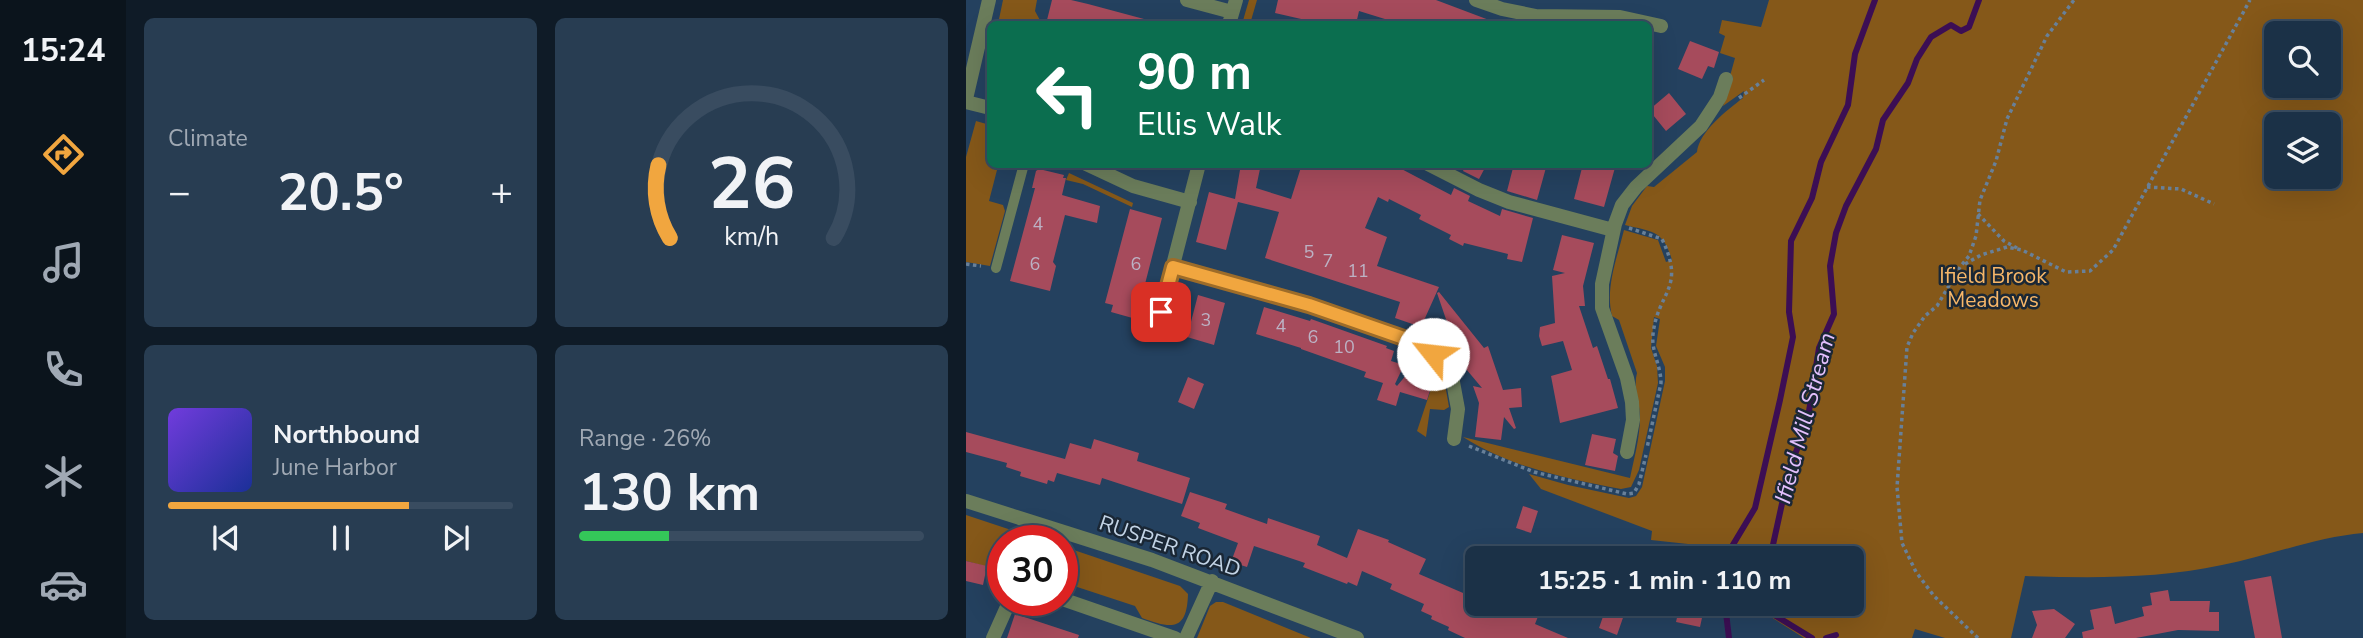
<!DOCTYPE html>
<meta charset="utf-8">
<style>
:root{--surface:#1b3147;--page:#283d52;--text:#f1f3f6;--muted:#a0a9b4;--line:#394c60;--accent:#f1a63f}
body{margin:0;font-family:"Nunito Sans",sans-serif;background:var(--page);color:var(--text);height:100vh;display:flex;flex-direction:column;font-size:26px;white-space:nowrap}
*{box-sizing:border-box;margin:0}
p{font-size:23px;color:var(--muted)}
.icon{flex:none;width:38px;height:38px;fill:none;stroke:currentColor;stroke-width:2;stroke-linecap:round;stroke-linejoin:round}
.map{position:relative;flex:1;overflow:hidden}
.panel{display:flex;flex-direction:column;gap:18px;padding:18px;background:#0f1b27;width:840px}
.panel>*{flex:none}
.hud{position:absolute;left:21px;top:21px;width:665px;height:147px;border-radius:10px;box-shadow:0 7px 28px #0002,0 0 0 2px var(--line);background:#0b6e4f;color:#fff;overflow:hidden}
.controls{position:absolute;left:1298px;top:21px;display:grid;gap:14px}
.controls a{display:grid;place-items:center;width:77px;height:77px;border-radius:10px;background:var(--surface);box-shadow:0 7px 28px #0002,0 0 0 2px var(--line);font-size:35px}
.speed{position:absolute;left:21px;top:525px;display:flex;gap:14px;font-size:35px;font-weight:700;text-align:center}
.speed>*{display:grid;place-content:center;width:91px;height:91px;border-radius:50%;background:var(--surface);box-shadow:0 7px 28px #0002,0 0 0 2px var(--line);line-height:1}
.speed .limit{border:10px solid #d22;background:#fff;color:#111}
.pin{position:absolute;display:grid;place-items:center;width:60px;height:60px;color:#fff;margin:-30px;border-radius:14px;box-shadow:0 4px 10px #0006}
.me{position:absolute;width:77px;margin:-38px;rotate:299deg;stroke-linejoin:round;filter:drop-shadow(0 0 5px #0008)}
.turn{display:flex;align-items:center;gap:24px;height:147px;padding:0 35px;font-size:32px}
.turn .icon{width:91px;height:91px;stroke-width:2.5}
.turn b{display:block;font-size:49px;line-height:60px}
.big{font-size:52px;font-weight:700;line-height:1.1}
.panel .tile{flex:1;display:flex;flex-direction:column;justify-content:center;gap:10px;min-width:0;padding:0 24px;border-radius:10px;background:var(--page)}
.panel .dial{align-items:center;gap:0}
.dial svg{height:182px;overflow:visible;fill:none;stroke:var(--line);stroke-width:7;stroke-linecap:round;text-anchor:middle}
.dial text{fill:var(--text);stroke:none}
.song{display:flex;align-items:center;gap:21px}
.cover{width:84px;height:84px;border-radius:10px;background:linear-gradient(135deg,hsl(260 70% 55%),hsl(230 70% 35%))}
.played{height:7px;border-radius:4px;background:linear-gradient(90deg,var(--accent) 70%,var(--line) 70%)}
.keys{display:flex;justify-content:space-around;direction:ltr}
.heat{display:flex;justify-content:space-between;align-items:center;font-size:38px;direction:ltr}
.charge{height:10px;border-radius:5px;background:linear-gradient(90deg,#34c759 26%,var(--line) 0)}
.panel .tiles{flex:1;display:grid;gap:18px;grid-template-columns:repeat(2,1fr)}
.trip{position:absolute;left:499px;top:546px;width:399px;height:70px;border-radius:10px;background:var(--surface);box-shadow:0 7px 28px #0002,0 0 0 2px var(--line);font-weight:700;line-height:70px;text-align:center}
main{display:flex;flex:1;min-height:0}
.tab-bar{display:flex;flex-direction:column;width:126px;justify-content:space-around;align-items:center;background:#0b141c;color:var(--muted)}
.tab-bar .icon{width:49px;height:49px}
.tab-bar .on{color:var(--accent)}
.tab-bar b{font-size:32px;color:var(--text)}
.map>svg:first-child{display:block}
</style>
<main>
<nav class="tab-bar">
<b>15:24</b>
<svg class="icon on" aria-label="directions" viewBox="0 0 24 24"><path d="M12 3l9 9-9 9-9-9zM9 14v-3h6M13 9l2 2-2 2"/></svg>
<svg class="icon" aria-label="music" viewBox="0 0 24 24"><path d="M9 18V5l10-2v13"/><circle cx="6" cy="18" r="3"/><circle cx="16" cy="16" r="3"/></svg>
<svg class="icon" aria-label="phone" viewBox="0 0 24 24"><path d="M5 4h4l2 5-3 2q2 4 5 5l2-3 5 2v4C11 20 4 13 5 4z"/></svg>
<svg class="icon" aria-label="climate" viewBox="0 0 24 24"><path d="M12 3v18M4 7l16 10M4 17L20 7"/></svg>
<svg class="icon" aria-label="car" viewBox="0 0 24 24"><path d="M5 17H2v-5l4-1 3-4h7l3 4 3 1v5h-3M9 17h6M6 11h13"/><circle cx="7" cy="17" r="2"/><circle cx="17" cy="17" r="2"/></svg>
</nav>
<section class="panel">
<div class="tiles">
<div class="tile"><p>Climate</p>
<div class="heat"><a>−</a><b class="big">20.5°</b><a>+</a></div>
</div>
<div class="tile dial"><svg viewBox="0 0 100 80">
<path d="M14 69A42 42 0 1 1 86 69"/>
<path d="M14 69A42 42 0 0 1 9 37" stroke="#f1a63f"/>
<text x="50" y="56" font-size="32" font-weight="700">26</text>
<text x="50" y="72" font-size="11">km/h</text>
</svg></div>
<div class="tile">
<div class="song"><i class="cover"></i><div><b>Northbound</b><p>June Harbor</p></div></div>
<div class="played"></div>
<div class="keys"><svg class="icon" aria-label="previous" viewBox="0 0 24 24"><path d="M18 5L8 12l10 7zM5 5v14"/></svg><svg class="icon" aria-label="pause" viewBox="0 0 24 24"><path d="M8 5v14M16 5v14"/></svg><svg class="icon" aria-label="next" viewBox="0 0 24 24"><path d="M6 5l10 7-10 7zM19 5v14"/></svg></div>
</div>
<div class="tile"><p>Range · 26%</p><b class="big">130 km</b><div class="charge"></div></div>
</div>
</section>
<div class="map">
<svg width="1397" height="638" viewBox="0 0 1397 638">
<rect width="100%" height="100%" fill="#24415f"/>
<path fill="#855819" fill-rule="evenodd" d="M 37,0 L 71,0 L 69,11 L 76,24 L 32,24 Z
M 283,0 L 291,0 L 284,24 L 276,24 Z
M 803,0 L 1397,0 L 1397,533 C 1351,537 1302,556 1256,565 C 1191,579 1125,578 1059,576 L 1045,638 L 979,638 L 949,629 L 946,638 L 838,638 L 791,608 L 780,604 L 886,604 L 886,558 L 753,558 L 759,548 L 685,540 L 686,531 L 575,489 L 563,474 L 602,485 L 663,498 L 670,496 L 676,487 L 699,381 L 699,367 L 690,346 L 694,319 L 688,317 L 685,348 L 691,366 L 692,383 L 673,470 L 665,487 L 655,489 C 601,479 544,467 497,437 L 664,478 C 668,458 674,438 674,417 C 674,402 667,387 671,373 L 653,320 L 646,316 C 639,288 651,258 658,230 L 692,240 L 700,262 L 706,260 C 697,230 687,232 659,225 L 666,206 L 681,186 L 688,187 L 731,152 C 733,132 761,110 777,98 L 778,91 L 757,106 L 767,77 L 764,76 L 769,58 L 754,53 L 759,36 L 753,33 L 756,20 L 795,27 ZM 1311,33 L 1363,33 L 1363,86 L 1311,86 ZM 1311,124 L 1363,124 L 1363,177 L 1311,177 Z
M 10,121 L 24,125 L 24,164 L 30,165 L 28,169 L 31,170 L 23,201 L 37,205 L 39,211 L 24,266 L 0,262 L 0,157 Z
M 103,173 L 167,203 L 166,207 L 117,184 L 100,180 Z
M 479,384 L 483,407 L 478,410 L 464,409 L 460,437 L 451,431 L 466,386 Z
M 0,515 L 78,541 L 37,541 L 37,571 L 0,561 Z
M 96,546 L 214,586 L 222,594 C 221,633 204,628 176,618 L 169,606 L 96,582 Z
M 250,602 L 257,602 L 345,638 L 231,638 L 244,606 Z"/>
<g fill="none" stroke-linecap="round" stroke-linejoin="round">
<path stroke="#3c0e54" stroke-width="6" d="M 759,558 L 789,508 L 814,400 L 827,337 L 823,312 L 825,241 L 846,198 L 855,162 L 882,105 L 889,54 L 909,0
M 802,558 L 805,554 L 824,467 L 841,424 L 853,348 L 868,314 L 864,266 L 870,233 L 880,206 L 910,149 L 917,120 L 942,83 L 951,59 L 965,37 L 985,25 L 995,31 L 1003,27 L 1013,0
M 759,604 L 763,638
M 790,604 L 846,638
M 860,638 L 870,635"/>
</g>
<path fill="#a64b5c" d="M 86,0 L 105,0 L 122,4 L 178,19 L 178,24 L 80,24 Z
M 312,0 L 470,0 L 531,23 L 435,24 L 393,11 L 390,24 L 357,24 L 309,13 Z
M 724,41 L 753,52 L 748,68 L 742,66 L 736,79 L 712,69 Z
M 703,93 L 720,114 L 700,131 L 683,110 Z
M 275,164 L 295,164 L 290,188 L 325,199 L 336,164 L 426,164 L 485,195 L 488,188 L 504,196 L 502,201 L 534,216 L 536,209 L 567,218 L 556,262 L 541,259 L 542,254 L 498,243 L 497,246 L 483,239 L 485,235 L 453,219 L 455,215 L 423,199 L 422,202 L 412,197 L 399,228 L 421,237 L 411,266 L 473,287 L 455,327 L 429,318 L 434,302 L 299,258 L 313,212 L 272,202 L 260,250 L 230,242 L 243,192 L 269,199 Z
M 500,164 L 521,164 L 513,179 L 497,171 Z
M 548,164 L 581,164 L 571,200 L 541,191 Z
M 617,164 L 650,164 L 638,207 L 608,199 Z
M 73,169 L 98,175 L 97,178 L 100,178 L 96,195 L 134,206 L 131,223 L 99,215 L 87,262 L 90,266 L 84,291 L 44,281 L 69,188 L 66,188 L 70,171 Z
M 164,209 L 196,218 L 170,319 L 145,312 L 147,305 L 139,303 Z
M 596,235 L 628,243 L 617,286 L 619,306 L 613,306 L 627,348 L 631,346 L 642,379 L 644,379 L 652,408 L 594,423 L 585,376 L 606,370 L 597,341 L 576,346 L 573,336 L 574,327 L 589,323 L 586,276 L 599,273 L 587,270 Z
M 473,292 L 518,348 L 522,346 L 537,390 L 555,388 L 556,407 L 543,408 L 550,428 L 548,429 L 538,417 L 535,440 L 509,437 L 513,403 L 507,386 L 516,388 L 495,363 L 471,293 Z
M 232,295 L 259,303 L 248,345 L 221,337 Z
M 298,307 L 344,321 L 345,319 L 421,346 L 420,348 L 428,351 L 425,361 L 438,365 L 429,384 L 431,386 L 446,368 L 469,375 L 461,400 L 434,392 L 430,406 L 411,400 L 417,383 L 398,377 L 400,372 L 335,349 L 335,348 L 290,334 Z
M 222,377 L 238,384 L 228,409 L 212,402 Z
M 0,432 L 99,459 L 104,443 L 125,449 L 128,439 L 173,453 L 171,461 L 224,478 L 216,504 L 136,478 L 134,485 L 91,473 L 88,482 L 82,480 L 81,484 L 54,476 L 55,472 L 40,467 L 41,463 L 0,452 Z
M 626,434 L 650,439 L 647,453 L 652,456 L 649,471 L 619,465 Z
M 224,492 L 261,504 L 259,509 L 301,524 L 302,518 L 354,536 L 351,545 L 381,558 L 392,529 L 423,540 L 422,542 L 460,559 L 453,574 L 511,599 L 511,604 L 543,604 L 573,614 L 569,624 L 602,638 L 499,638 L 482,630 L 483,627 L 465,619 L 466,616 L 455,611 L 458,604 L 424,589 L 426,584 L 396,571 L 391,586 L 382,582 L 381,584 L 337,567 L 339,563 L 288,546 L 281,567 L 265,562 L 272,543 L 232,528 L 234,523 L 215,516 Z
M 557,506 L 572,511 L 565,533 L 550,528 Z
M 0,561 L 21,566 L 17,585 L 0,581 Z
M 1305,576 L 1316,638 L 1289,638 L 1278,581 Z
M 1202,590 L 1204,601 L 1244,601 L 1243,612 L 1253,612 L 1253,631 L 1212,630 L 1170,638 L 1117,638 L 1116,632 L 1128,629 L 1124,610 L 1145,606 L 1149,624 L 1178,616 L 1176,607 L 1186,605 L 1184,593 Z
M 714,604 L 739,604 L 734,627 L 710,622 Z
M 641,605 L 659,612 L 651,635 L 633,628 Z
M 1088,609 L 1109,624 L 1099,638 L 1066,638 L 1071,625 L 1066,611 Z
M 49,614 L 113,635 L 112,638 L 41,638 Z"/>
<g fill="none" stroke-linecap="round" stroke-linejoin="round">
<path stroke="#688099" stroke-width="3.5" stroke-dasharray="3.5 3.5" stroke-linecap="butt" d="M 773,98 L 798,80
M 1181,187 L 1215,189 L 1248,204
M 1012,214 L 1038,241 L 1051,248
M 663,228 L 696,239 C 720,289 692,291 687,334 C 685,351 695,366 695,383 L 681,448
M 0,264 L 15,266
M 999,264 L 1015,255 L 1041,247 L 1056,250 L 1100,272 L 1124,271 L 1147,250 L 1284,0
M 503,446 L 568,472 L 661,494 L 668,493 L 673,484 L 680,455
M 1012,638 L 968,596 L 950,572 L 936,543 L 931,487 L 941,347 L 947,333 L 959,316 L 971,306 L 994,267 L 1003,256 L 1010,236 L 1014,200 L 1030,161 L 1041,119 L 1081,36 L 1108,0"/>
<path stroke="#6b7d5b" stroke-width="10" d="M 30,268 L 58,164"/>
<path stroke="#6b7d5b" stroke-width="14" d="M 221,0 L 266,12
M 510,0 L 536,9 L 570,16 L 654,17 L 695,26
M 263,24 L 270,0
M 0,99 L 23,0
M 0,102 L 24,108
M 120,164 L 167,186 L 224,202
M 462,164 L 513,190 L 543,202 L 647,230
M 207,267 L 343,305 L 455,344 L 474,363 L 487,382 L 492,409 L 488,439
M 189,335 L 233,164
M 661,452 L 667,420 L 666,402 L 661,378 L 636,308 L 636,284 L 649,224 L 656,205 L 670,187 L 735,126 L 754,97 L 760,79
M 0,501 L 186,560 L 391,638
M 96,599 L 209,638
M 27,638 L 44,600
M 220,638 L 246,581"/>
</g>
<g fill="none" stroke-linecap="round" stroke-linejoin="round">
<defs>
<path id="route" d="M 195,312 L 207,267 L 343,305 L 455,344 L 467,354"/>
</defs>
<use href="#route" stroke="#9d6c29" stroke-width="18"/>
<use href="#route" stroke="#f1a63f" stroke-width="12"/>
</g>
<g text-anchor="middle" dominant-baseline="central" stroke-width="5" stroke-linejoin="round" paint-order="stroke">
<g font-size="18" fill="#bcb2c4">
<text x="72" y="224">4</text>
<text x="343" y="252">5</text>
<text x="362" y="261">7</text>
<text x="69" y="264">6</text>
<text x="170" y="264">6</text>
<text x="392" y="271">11</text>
<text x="240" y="320">3</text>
<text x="315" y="326">4</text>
<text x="347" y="337">6</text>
<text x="378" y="347">10</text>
</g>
<g font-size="21" fill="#f7b769" stroke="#1a2735">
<text x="1027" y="276">Ifield Brook<tspan x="1027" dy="24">Meadows</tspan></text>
</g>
<g font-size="21" fill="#c3d4e6" stroke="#1a2735">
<text transform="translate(204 546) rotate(19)">RUSPER ROAD</text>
</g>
<g font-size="23" font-style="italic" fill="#e3c0fd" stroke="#1a2735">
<text transform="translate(839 418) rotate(-75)">Ifield Mill Stream</text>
</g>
</g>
</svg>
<div class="controls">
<a><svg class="icon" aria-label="search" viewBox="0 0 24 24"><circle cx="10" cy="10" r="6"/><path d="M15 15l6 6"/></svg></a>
<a><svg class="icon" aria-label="layers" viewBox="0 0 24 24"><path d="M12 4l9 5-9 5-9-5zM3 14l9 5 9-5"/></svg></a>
</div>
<div class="speed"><div class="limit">30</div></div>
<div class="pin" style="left:195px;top:312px;background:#d93025"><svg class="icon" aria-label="arrive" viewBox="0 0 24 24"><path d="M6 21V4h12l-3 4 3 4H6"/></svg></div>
<svg class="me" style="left:467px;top:354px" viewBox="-20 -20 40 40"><circle r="19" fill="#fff"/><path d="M0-13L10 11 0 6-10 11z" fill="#f1a63f"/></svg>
<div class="trip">15:25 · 1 min · 110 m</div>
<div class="hud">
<div class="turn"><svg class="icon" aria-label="left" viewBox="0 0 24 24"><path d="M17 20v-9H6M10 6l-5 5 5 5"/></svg><div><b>90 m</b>Ellis Walk</div></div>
</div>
</div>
</main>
